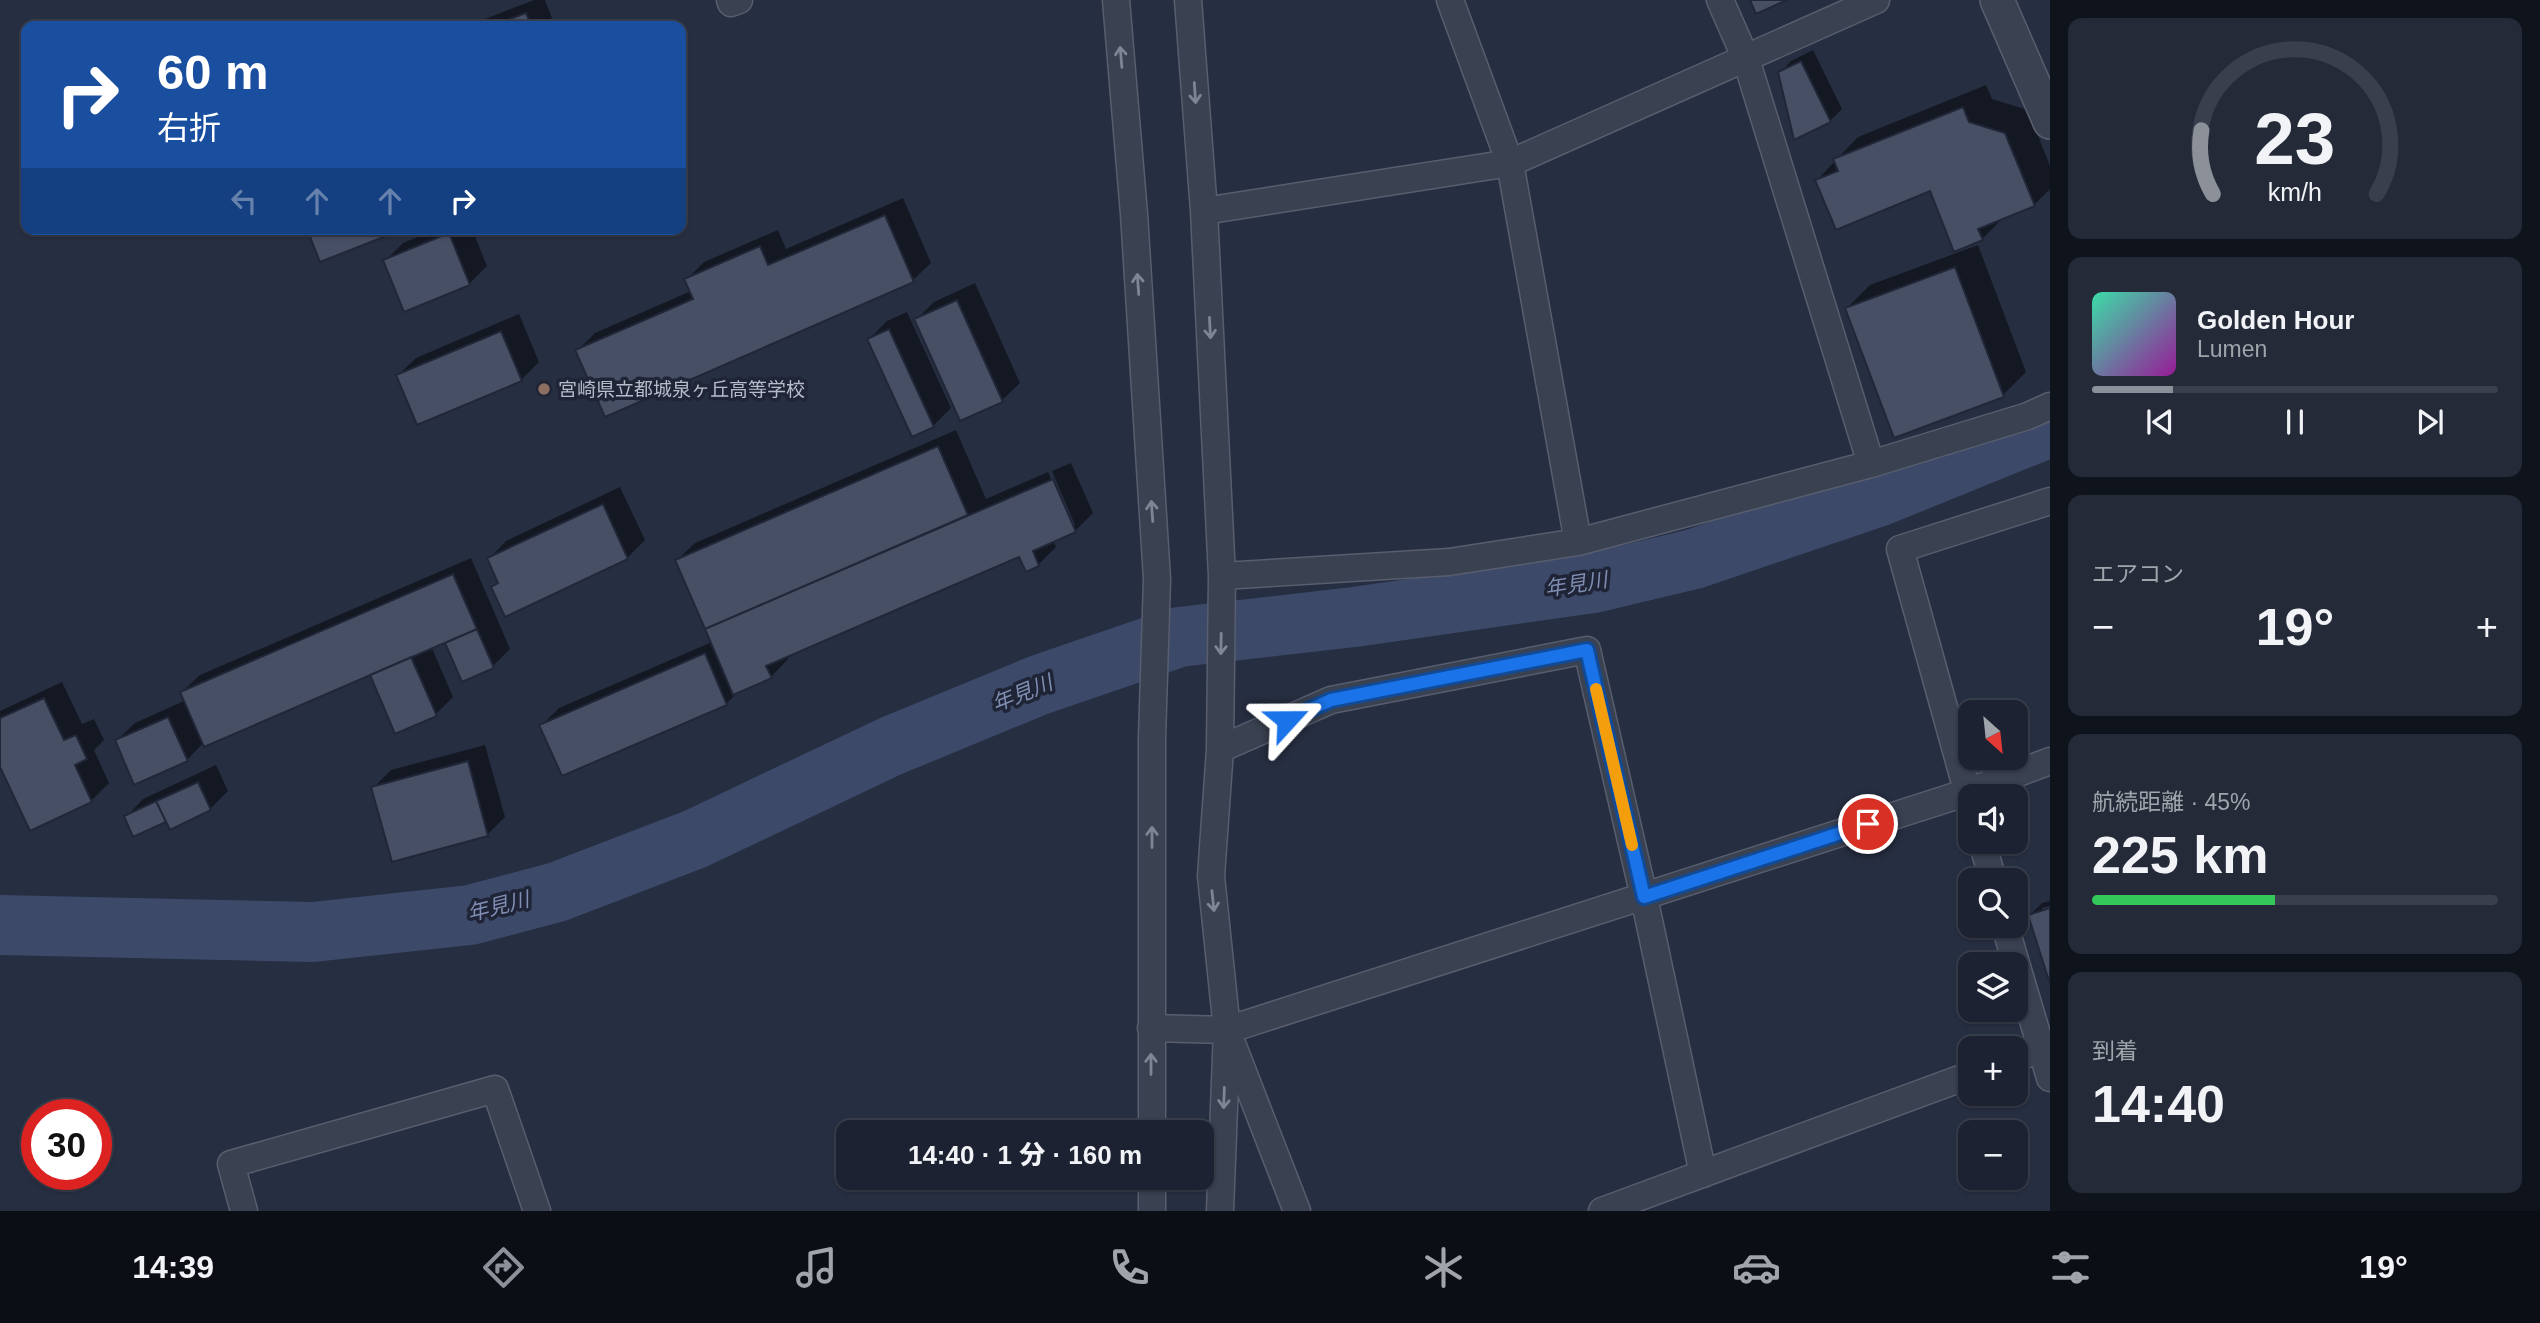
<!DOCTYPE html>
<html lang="ja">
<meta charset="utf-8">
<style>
:root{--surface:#1c2231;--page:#252a39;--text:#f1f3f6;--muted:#a0a4ab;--line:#3a3f4d;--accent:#8c9099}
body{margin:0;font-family:Arial,"Noto Sans JP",sans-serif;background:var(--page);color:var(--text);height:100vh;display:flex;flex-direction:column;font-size:26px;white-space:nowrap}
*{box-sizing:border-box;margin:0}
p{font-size:23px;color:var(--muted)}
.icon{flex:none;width:38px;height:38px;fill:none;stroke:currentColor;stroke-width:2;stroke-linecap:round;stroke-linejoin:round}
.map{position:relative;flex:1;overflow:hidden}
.panel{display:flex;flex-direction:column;gap:18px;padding:18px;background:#0f131b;width:490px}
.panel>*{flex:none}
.hud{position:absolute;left:21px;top:21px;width:665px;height:214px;border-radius:14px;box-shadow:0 2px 5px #0004,0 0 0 2px var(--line);background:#1a4fa0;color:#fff;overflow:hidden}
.needle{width:46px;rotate:153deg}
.tools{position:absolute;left:1958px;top:700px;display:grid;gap:14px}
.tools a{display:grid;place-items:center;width:70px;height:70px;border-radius:14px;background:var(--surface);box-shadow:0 2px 5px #0004,0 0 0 2px var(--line);font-size:35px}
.speed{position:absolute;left:21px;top:1099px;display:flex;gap:14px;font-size:35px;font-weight:700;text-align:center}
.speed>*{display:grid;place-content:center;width:91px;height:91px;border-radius:50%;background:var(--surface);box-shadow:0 2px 5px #0004,0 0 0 2px var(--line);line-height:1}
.speed .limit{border:10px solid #d22;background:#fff;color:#111}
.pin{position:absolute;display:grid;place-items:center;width:60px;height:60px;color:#fff;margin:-30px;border:4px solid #fff;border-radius:50%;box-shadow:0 2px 7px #0007}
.me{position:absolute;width:77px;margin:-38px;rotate:66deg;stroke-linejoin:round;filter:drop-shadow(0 0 5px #0008)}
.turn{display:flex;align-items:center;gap:24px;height:147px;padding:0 21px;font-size:32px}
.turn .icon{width:91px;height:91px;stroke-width:2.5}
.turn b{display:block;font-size:49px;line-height:60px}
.lanes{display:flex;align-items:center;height:66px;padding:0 21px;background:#0003;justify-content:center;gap:35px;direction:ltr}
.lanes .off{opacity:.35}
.big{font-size:52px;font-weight:800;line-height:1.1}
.panel .tile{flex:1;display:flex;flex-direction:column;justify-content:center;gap:10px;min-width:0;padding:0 24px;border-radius:14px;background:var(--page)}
.panel .dial{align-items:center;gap:0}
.dial svg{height:182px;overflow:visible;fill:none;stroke:var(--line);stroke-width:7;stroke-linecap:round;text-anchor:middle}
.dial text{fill:var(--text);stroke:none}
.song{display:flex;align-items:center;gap:21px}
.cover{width:84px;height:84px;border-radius:10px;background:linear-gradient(135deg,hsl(160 70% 55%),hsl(300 70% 35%))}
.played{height:7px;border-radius:4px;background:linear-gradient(90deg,var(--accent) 20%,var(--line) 20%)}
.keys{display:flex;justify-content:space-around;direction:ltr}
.heat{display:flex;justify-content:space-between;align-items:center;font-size:38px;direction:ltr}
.charge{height:10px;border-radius:5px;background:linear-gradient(90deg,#34c759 45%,var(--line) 0)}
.trip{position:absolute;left:836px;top:1120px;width:378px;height:70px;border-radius:14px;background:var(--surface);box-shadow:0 2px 5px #0004,0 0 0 2px var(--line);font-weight:800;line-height:70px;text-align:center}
.tab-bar{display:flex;height:112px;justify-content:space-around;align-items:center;background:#0b0e14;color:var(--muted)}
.tab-bar .icon{width:49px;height:49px}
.tab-bar .active{color:var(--accent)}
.tab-bar b{font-size:32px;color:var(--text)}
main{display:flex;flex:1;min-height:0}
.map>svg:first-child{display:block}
</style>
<main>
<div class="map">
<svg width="2050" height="1211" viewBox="0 0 2050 1211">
<rect width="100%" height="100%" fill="#262e41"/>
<path fill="#0007" d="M 534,0 L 545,0 L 555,26 L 467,26 Z
M 1813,50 L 1842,109 L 1830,121 L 1780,73 L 1791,61 Z
M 1986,85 L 1992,99 L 2028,110 L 2050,166 L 2050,189 L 2034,205 L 2004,217 L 1982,239 L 1931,189 L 1817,180 L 1858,137 Z
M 903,198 L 931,263 L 913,280 L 578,350 L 595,333 L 691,291 L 686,280 L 704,262 L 778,230 L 786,249 Z
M 437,229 L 472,229 L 487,266 L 469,284 L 385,261 L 403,243 Z
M 1978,245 L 2026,372 L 2003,395 L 1847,308 L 1870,285 Z
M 975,283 L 1020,383 L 1002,400 L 916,320 L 934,302 Z
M 907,312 L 951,408 L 933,426 L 869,339 L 887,321 Z
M 519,314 L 539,362 L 521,380 L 398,375 L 416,358 Z
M 956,430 L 986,499 L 1048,472 L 1071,525 L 1075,525 L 1052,471 L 1071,463 L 1093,513 L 1075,531 L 1053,540 L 1056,547 L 1038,565 L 1020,555 L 787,655 L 788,659 L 771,677 L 740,690 L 726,704 L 541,726 L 559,708 L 712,642 L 677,560 L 695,543 Z
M 620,487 L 645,540 L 627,558 L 493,588 L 499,581 L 489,559 L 506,541 Z
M 471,558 L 510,649 L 493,666 L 463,679 L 446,640 L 431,646 L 453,697 L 436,714 L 371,672 L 204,742 L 187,760 L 117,740 L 135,723 L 186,700 L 182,692 L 200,675 Z
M 62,682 L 82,724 L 94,719 L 104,740 L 94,750 L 109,783 L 91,801 L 0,763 L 0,711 Z
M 485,745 L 505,817 L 487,835 L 373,788 L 391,770 Z
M 216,765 L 228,791 L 210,809 L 167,819 L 134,835 L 126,817 L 143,799 Z
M 2050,901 L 2050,906 L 2042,908 L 2042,912 L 2050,910 L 2050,978 L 2030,915 L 2042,903 Z"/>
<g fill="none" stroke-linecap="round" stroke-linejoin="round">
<path stroke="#3c4969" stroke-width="60" d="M 0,925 L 313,932 L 470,915 L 557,892 L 695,839 L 891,746 L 1039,685 L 1179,637 L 1354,617 L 1593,583 L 1694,559 L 1880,496 L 2050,427"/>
</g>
<path fill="#474f65" stroke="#212738" stroke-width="2" d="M 1750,0 L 1787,0 L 1756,14 Z
M 526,13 L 531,26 L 491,26 Z
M 1801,61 L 1831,122 L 1794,140 L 1778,72 Z
M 1963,107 L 1969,122 L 2005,133 L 2035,206 L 1978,229 L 1983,240 L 1954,252 L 1930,191 L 1836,230 L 1815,180 L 1838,171 L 1833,159 Z
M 885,215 L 914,282 L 605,417 L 575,350 L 693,299 L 684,279 L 760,246 L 768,265 Z
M 307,229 L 404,229 L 320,262 Z
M 449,233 L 470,285 L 404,312 L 383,260 Z
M 1955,267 L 2004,397 L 1894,438 L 1845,308 Z
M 957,300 L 1003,402 L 960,421 L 914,319 Z
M 889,329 L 934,427 L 912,437 L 867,339 Z
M 501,331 L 522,381 L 417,425 L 396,375 Z
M 938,446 L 968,515 L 705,629 L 675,560 Z
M 1053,479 L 1076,532 L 1033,551 L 1039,566 L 1026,572 L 1019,557 L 766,666 L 772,678 L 733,695 L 705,629 Z
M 603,504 L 628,559 L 505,617 L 491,587 L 498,583 L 487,558 Z
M 453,574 L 477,629 L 204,747 L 180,692 Z
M 477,629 L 494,668 L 462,682 L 445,643 Z
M 705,653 L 727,705 L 562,776 L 539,725 Z
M 411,657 L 437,716 L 395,734 L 370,675 Z
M 44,698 L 64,740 L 76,735 L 87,759 L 75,765 L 92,802 L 30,831 L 0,767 L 0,718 Z
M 168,717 L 188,761 L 134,785 L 115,740 Z
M 468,761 L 488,836 L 392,862 L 371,787 Z
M 198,782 L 211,810 L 170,830 L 156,801 Z
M 156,801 L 166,822 L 133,837 L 124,816 Z
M 2050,908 L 2050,984 L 2028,915 Z"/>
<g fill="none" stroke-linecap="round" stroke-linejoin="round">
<defs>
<path id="minor" d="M 730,0 L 731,3 L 739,0
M 1116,0 L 1134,214 L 1157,579 L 1152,738 L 1152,1132
M 1188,0 L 1204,211 L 1222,576 L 1220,749 L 1211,876 L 1227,1030 L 1220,1211
M 1450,0 L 1510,163 L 1578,542
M 1720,0 L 1746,59 L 1871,464
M 1204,211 L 1510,163 L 1876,0
M 1222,576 L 1449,562 L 1578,542 L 1871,464 L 2028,416 L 2050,406
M 1220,749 L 1331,700 L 1587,650 L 1644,897 L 1703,1174
M 1970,801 L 1900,549 L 2050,501
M 1982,842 L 1993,880
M 2005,926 L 2050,1078
M 1151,1028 L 1227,1030 L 1968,792 L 2050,761
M 1231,1041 L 1297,1211
M 2016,1058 L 2050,1046
M 1152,1178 L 1152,1211
M 244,1211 L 231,1164 L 495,1089 L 537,1211
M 1602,1211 L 1970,1075"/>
<path id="tertiary" d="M 1997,0 L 2050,122"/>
</defs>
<use href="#minor" stroke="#585e6e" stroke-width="29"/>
<use href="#tertiary" stroke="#585e6e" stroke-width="36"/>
<use href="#minor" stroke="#3a4151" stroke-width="26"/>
<use href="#tertiary" stroke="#3a4151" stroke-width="33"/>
</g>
<defs><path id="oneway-shaft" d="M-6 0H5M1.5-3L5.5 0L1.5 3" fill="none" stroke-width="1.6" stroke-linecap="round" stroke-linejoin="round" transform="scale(1.75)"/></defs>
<g stroke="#7f8594">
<use href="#oneway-shaft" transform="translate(1121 57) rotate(-95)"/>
<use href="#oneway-shaft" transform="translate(1195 93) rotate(86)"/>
<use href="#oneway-shaft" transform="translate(1138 284) rotate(-94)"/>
<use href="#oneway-shaft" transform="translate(1210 328) rotate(87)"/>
<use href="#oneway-shaft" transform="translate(1152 511) rotate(-94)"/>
<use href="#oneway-shaft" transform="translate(1221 644) rotate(91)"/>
<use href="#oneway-shaft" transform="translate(1152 837) rotate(-90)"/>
<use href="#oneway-shaft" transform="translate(1213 901) rotate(84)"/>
<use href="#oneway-shaft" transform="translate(1151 1064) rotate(-90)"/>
<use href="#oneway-shaft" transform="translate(1224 1098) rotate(92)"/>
</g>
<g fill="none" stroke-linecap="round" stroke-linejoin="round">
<defs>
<path id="route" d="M 1287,720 L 1331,700 L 1587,650 L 1644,897 L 1868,824"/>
</defs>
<use href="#route" stroke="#114b97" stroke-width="18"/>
<use href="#route" stroke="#1a73e8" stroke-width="12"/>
<path stroke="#f59e0b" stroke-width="12" d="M 1596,689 L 1632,845"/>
</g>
<circle fill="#8d6e63" stroke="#1f2536" stroke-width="2.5" cx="544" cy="389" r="7"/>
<g text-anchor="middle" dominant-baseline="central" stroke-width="7" stroke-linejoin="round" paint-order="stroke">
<g font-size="19" fill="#b7bccb" stroke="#1f2536" text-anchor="start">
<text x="558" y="389">宮崎県立都城泉ヶ丘高等学校</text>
</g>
<g font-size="21" font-style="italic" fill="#7f8eb2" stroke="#1f2536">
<text transform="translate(1576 584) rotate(-9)">年見川</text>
<text transform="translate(1022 693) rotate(-22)">年見川</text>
<text transform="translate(498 906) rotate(-14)">年見川</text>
</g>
</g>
</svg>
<div class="tools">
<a><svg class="needle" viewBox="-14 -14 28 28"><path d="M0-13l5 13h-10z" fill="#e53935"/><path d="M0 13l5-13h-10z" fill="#a0a4ab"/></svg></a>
<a><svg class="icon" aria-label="sound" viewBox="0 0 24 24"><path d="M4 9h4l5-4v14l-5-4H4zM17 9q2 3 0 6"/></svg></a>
<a><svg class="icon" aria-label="search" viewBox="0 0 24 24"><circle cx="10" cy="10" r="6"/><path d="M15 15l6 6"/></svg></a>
<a><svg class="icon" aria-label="layers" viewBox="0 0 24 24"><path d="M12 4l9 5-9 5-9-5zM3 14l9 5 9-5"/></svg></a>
<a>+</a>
<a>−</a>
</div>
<div class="speed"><div class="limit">30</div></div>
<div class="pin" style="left:1868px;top:824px;background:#d93025"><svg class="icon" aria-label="arrive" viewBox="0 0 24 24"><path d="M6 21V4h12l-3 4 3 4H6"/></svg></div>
<svg class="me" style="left:1287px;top:720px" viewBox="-20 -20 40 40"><path d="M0-17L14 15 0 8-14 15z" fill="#1a73e8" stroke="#fff" stroke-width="4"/></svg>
<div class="trip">14:40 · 1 分 · 160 m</div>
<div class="hud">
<div class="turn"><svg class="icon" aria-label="right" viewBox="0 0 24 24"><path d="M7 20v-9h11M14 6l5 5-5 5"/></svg><div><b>60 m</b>右折</div></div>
<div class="lanes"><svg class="icon off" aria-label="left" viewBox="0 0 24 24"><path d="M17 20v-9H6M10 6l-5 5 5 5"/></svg><svg class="icon off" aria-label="ahead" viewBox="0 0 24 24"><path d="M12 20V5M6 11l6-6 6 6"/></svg><svg class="icon off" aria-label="ahead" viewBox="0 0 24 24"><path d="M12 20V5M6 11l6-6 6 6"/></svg><svg class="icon" aria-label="right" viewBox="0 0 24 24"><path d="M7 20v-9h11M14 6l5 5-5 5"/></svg></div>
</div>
</div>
<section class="panel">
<div class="tile dial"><svg viewBox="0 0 100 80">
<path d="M14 69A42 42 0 1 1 86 69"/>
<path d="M14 69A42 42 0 0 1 9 41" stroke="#8c9099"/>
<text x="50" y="56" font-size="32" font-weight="700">23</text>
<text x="50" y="72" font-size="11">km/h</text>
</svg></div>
<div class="tile">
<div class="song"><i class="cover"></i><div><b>Golden Hour</b><p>Lumen</p></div></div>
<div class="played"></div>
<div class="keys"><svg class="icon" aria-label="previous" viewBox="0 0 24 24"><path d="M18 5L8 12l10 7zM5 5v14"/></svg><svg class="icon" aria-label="pause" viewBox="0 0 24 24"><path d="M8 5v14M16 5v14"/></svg><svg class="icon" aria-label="next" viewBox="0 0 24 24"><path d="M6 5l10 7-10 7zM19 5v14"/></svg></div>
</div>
<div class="tile"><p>エアコン</p>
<div class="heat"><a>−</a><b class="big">19°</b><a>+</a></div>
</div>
<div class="tile"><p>航続距離 · 45%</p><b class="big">225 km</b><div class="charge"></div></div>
<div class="tile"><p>到着</p><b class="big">14:40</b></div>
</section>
</main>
<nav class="tab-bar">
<b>14:39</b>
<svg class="icon active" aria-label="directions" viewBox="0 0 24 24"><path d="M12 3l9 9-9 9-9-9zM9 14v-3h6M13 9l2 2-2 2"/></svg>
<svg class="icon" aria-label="music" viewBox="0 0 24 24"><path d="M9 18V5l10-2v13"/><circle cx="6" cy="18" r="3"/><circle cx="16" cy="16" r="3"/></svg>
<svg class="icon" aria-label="phone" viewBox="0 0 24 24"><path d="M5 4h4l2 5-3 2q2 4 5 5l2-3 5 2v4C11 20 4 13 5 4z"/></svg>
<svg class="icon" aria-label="climate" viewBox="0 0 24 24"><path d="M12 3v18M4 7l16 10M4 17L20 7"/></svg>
<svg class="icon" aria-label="car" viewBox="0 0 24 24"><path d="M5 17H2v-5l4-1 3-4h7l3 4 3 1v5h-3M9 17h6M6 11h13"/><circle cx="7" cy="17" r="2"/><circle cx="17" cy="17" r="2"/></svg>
<svg class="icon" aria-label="filters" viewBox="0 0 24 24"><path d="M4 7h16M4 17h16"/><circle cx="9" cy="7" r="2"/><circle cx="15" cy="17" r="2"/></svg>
<b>19°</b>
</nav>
